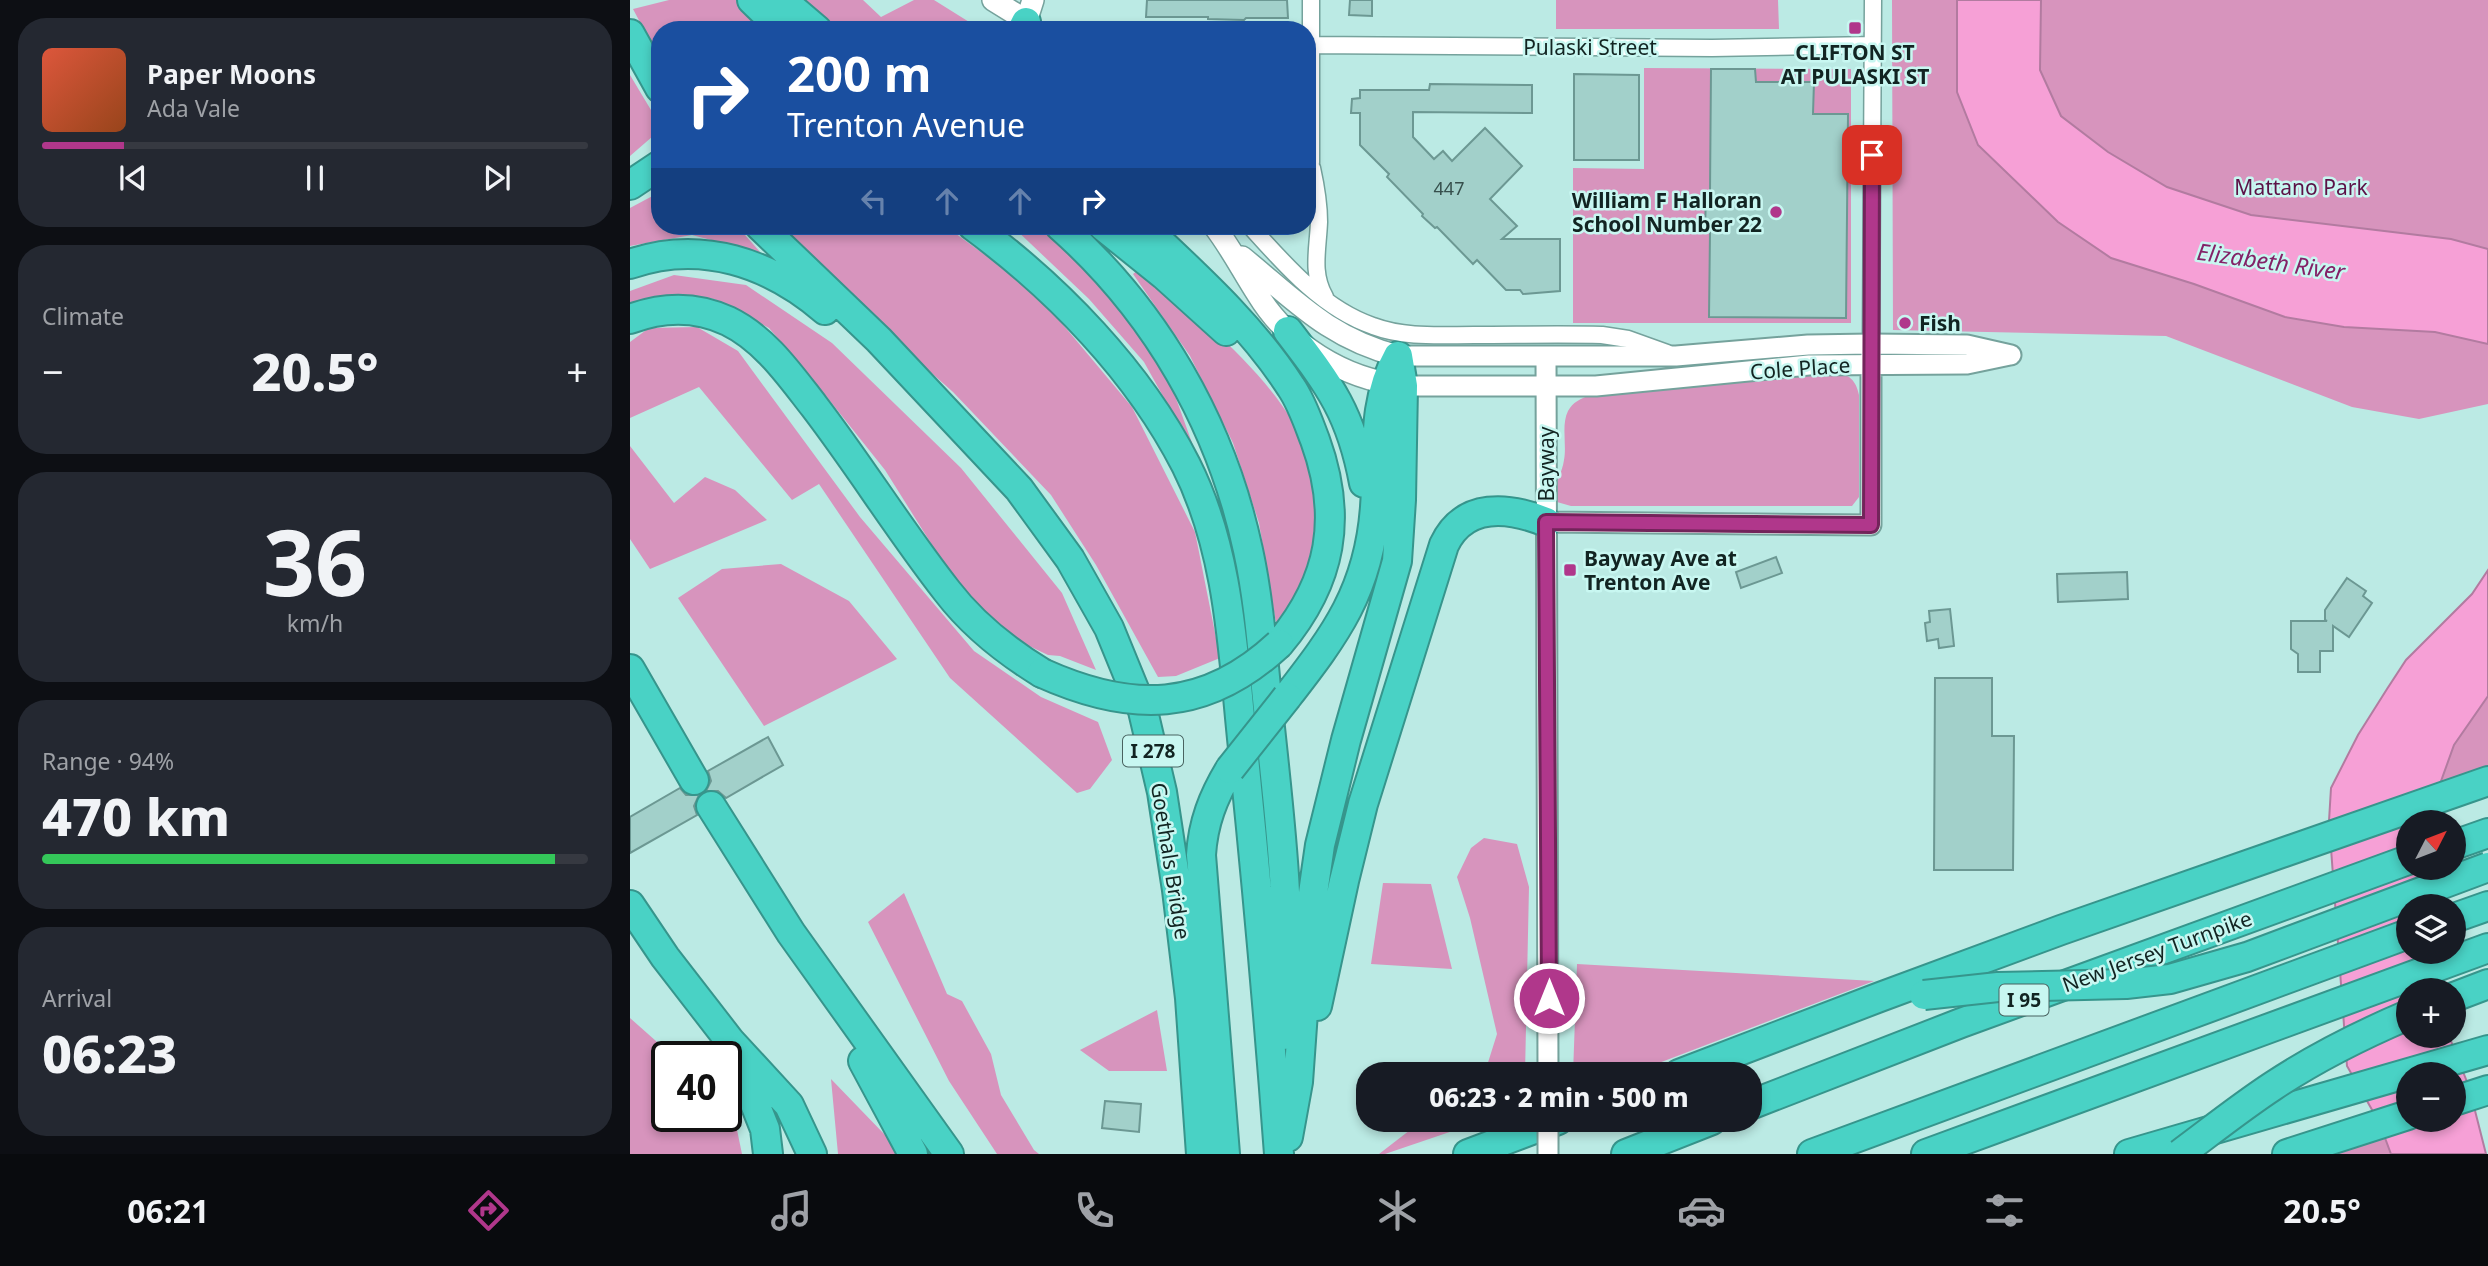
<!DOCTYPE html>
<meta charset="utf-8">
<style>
:root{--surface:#171b24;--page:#242831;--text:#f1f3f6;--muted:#9ea1a6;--line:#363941;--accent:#b0378b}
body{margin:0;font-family:"Noto Sans",sans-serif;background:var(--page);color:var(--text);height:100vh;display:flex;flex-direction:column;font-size:26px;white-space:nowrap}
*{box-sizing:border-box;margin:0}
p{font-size:23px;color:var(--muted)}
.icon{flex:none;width:38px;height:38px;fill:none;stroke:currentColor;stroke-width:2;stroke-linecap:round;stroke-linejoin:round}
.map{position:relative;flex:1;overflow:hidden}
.sheet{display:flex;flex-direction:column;gap:18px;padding:18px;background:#0d0f14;width:630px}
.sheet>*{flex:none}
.guide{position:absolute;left:21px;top:21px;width:665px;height:214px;border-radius:28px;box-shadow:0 4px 10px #0003;background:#1a4fa0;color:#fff;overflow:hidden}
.needle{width:46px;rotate:48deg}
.tools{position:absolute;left:1766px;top:810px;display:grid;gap:14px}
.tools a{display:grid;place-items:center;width:70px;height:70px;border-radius:50%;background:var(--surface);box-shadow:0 4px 10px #0003;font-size:35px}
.speed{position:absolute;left:21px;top:1041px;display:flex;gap:14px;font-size:35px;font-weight:700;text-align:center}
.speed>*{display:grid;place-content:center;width:91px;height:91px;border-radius:50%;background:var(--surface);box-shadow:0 4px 10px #0003;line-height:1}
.speed .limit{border:4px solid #111;border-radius:10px;background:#fff;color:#111}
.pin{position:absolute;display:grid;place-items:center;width:60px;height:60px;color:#fff;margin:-30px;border-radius:14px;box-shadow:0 4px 10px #0006}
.me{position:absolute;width:77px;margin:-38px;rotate:0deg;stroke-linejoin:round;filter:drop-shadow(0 0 5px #0008)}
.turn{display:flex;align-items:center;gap:24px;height:147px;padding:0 21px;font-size:32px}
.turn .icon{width:91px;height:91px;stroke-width:2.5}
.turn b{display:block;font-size:49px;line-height:60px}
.lanes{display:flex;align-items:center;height:66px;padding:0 21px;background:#0003;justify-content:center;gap:35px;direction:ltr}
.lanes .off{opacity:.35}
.big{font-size:52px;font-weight:800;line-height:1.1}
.sheet .card{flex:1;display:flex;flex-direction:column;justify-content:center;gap:10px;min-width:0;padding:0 24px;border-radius:28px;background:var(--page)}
.sheet .dial{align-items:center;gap:0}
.dial b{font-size:91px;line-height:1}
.song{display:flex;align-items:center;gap:21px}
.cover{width:84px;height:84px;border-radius:10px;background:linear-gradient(135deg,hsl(10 70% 55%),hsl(20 70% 35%))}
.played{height:7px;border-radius:4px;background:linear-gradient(90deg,var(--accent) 15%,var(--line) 15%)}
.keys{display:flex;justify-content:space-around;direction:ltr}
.heat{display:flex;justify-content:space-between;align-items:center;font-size:38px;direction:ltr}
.charge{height:10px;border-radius:5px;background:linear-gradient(90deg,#34c759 94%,var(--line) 0)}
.trip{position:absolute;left:726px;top:1062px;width:406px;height:70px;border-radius:28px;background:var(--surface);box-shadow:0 4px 10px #0003;font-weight:800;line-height:70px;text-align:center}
.menu{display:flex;height:112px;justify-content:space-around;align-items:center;background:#090b0e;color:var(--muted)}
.menu .icon{width:49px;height:49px}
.menu .selected{color:var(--accent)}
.menu b{font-size:32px;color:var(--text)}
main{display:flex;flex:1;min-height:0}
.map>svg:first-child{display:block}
</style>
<main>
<section class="sheet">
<div class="card">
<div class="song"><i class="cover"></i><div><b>Paper Moons</b><p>Ada Vale</p></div></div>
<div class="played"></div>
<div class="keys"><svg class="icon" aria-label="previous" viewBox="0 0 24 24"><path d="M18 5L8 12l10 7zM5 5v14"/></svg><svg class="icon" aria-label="pause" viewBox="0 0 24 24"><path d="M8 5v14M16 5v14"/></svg><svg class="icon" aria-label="next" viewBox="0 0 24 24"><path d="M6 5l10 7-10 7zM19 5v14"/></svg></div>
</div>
<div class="card"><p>Climate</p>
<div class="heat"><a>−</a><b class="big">20.5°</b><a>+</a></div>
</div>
<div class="card dial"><b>36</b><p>km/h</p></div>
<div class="card"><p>Range · 94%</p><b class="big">470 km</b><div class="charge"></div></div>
<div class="card"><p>Arrival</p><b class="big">06:23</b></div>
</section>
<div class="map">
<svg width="1858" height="1154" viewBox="0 0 1858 1154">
<rect width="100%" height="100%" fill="#bbeae4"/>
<path fill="#d794bd" d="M 39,0 L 115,0 L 141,30 L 30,30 L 30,60 L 3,9 Z
M 175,0 L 233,0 L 251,17 L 284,0 L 304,0 L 344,25 L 345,30 L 212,30 L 183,9 Z
M 926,0 L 1148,0 L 1149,29 L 926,29 Z
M 1262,0 L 1858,0 L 1858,404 L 1789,419 L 1722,407 L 1536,336 L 1263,330 Z
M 1014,68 L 1221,69 L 1221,323 L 943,323 L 943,168 L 1014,169 Z
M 0,75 L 30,125 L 30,130 L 0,156 Z
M 30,192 L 30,226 L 107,226 L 131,253 L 62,235 L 0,246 L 0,208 Z
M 145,226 L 315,226 L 404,290 L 502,407 L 565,532 L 590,658 L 546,676 L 528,677 L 466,565 L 421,495 L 323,392 L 216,297 Z
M 382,226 L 412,226 L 425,236 L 483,299 L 539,379 L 574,476 L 544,416 L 514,362 L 459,299 Z
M 512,267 C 560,310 627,363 661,419 C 691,469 696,535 670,587 C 664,600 654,611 646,623 L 629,523 L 603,443 L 560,356 L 503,274 Z
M 44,275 L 116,285 L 202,343 L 331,468 L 432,593 L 466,670 L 430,656 L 418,655 L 376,635 L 334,596 L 255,470 L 188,386 L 139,328 L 84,299 L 41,295 L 0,309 L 0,291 Z
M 67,327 L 108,351 L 230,517 L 344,651 L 411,697 L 468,722 L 482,760 L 460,789 L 447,793 L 320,678 L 189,484 L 162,500 L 69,387 L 0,418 L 0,342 L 19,328 Z
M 1204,372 C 1219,374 1226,380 1229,395 L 1229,497 L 1222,506 L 941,506 L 927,502 C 921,488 932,475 934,460 C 937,445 931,425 938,411 C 943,402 950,399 960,395 L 1042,389 Z
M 0,446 L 44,503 L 75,477 L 105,490 L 137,520 L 20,569 L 0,539 Z
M 151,564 L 219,601 L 267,659 L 134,726 L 48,598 L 92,569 Z
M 1858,696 L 1858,776 L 1810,784 L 1824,745 Z
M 854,838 L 887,844 L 899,887 L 895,1074 L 852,1074 L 855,1072 L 867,1034 L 840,918 L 827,877 L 841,848 Z
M 753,883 L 801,884 L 822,969 L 741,964 Z
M 274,893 L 317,994 L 332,1001 L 361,1054 L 371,1095 L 404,1150 L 409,1154 L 367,1154 L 319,1081 L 238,922 Z
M 947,964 L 1244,981 L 1000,1074 L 943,1074 Z
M 527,1010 L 537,1071 L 479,1071 L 450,1050 Z
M 0,1018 L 44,1057 L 37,1057 L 37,1116 L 96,1116 L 96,1114 L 106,1125 L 112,1154 L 0,1154 Z
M 201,1079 L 257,1137 L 267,1154 L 208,1154 Z
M 793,1120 L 855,1120 L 755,1154 L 749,1154 Z
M 1754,1134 L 1761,1154 L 1695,1154 Z"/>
<path fill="#f6a0d6" stroke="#b27ba0" stroke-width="2" fill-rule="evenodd" d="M 1327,0 L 1411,0 L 1410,70 L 1431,116 L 1478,152 L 1537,187 L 1621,215 L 1821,239 L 1858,249 L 1858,344 L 1805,332 L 1714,327 L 1655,317 L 1564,284 L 1481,258 L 1428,222 L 1348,145 L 1327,92 Z
M 1858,570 L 1858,696 L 1824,745 L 1810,784 L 1809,822 L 1778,822 L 1778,868 L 1808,868 L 1807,906 L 1778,906 L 1778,952 L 1805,952 L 1804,990 L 1778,990 L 1778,1036 L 1819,1036 L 1839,1087 L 1856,1154 L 1761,1154 L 1749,1122 L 1717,1066 L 1699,821 L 1701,788 L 1728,735 L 1757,689 L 1776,660 L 1842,594 ZM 1778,1074 L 1824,1074 L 1824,1120 L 1778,1120 Z"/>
<path fill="#a2d0ca" stroke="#6c9893" stroke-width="2" d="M 517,0 L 657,0 L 658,18 L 616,18 L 614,20 L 578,19 L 578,17 L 516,17 Z
M 720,0 L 742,0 L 742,16 L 719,15 Z
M 1081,69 L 1125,69 L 1126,82 L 1184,82 L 1183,114 L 1218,114 L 1216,318 L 1079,317 L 1080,232 L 1075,232 L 1076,191 L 1080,192 Z
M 944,74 L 1009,75 L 1009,160 L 944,160 Z
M 800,84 L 902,85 L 902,113 L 783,112 L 783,137 L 804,159 L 813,151 L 822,161 L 855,128 L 892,166 L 860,199 L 887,226 L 872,239 L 930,239 L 930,291 L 893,294 L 890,290 L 876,290 L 847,260 L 843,264 L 807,227 L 805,228 L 792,216 L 793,214 L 757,177 L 759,174 L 730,145 L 730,113 L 721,113 L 722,99 L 730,98 L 730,90 L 799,90 Z
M 1146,557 L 1152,573 L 1111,588 L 1106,572 Z
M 1497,572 L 1498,599 L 1428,602 L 1427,574 Z
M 1717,578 L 1736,591 L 1733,596 L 1742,603 L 1719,637 L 1703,626 L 1703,651 L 1690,651 L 1690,672 L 1668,672 L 1668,654 L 1661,649 L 1661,621 L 1697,621 L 1695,620 L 1695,610 Z
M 1320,609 L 1324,646 L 1309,648 L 1308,639 L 1297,641 L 1295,623 L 1300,622 L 1299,611 Z
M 1305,678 L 1362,678 L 1362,736 L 1384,736 L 1383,870 L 1304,870 Z
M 138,737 L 153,765 L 96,798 L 88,791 L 76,791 L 81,781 L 78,771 Z
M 50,788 L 56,795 L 69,795 L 64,806 L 67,815 L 0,853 L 0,817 Z
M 475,1101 L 511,1104 L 509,1132 L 472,1128 Z"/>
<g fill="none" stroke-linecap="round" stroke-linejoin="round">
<defs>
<path id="minor" d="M 677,45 L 1082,48 L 1243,45
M 682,168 C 686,186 689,204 689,222 C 688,249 681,273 695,297
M 677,183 L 681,162 L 681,0
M 620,226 C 655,265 693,309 743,326 C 775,338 810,335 844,335 C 887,335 929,334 972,335 L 998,339 L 1037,353
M 1241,344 L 1243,0"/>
<path id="tertiary" d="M 768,356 L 1046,356 L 1178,345 L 1241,344 L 1337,345 L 1381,355
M 916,357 L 918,1074
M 773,386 L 966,386 L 1179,365 L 1337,364 L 1380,355
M 916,522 L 1241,525 L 1241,350"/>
<path id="secondary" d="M 363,0 L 384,13 L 404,30
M 396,22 L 403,0
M 584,226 C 601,248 613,272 628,295 C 658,344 714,379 771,385
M 612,257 C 665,300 698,338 768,356"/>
<path id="motorway" d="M 122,0 L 153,30
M 152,0 L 187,30
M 392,30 L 396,22
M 0,34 L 30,88
M 0,185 L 30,165
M 130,226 L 249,340 L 389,489 L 440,559 L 479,628 L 513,711 L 532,792 L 547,890 L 560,998 L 571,1154
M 343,226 C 427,288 508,371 556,465 C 600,552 603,653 613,748 C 627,884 639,1018 649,1154
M 430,226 C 526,311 591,424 618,550 C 630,605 633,662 639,718 C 645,776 652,834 655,892 C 658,939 657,987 658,1035
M 473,226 L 534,275 L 596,331
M 513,226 C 566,276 621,325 661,387 C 672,403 678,422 685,440 C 713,517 702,581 649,644
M 0,264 C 71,239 140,263 195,310
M 0,319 C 32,307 66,306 98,321 C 135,339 159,374 184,406 C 230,466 270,531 317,591 C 343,625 376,651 412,673
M 658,331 C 700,386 721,413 734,483
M 0,669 L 64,780
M 657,697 C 706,634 739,590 745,507 C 749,454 741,404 768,356
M 81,806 L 161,933 L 319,1154
M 1824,845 L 1858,833
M 0,905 L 35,957 L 100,1041 L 159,1105 L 182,1154
M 1824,918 L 1858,906
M 1824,997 L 1858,984
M 687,1006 L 714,881 L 733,804 L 814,545 C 834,502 879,507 916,522
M 106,1056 L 135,1129 L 138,1154
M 233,1061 L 283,1154
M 1049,1074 L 1250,997 L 1431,930 L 1858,781
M 1824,1101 L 1858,1090
M 1120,1105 L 1331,1023 L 1778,860
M 658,1137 L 668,1082 L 680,914 L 690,845 L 716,740 L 767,561 L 771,500 L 773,386 L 768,356
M 595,1154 L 571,855 C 573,823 583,797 600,769
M 838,1154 L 928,1120
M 996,1154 L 1082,1120
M 1182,1154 L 1778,934
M 1296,1154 L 1858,948
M 1499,1154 L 1858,1050
M 1657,1154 L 1778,1115"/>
</defs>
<use href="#minor" stroke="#75a29c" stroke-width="19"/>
<use href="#tertiary" stroke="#75a29c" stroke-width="23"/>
<use href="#secondary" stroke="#75a29c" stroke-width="24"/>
<use href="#motorway" stroke="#36958c" stroke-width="32"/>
<use href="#minor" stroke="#fff" stroke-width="16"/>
<use href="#tertiary" stroke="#fff" stroke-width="19"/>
<use href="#secondary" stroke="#fff" stroke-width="21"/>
<use href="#motorway" stroke="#49d2c5" stroke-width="28"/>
<defs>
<path id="tertiary-bridge" d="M 918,1154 L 918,1120"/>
<path id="motorway-bridge" d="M 412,673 C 501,713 575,713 649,644
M 600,769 L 657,697
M 1294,995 L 1368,987 L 1496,984 L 1540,979 L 1617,957 L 1858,867
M 1550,1154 C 1581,1131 1611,1107 1643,1086 C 1685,1058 1731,1035 1778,1015"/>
</defs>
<use href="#tertiary-bridge" stroke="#75a29c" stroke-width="23" stroke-linecap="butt"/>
<use href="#motorway-bridge" stroke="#36958c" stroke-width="32" stroke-linecap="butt"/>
<use href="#tertiary-bridge" stroke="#fff" stroke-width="19"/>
<use href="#motorway-bridge" stroke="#49d2c5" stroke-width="28"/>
</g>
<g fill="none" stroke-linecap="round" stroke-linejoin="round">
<defs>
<path id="route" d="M 919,998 L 916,522 L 1241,525 L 1242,155"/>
</defs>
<use href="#route" stroke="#72245a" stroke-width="18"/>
<use href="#route" stroke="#b0378b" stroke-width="12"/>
</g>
<g fill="#b0378b" stroke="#c8f7f1" stroke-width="2.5">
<rect x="1218" y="21" width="14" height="14" rx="3.5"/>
<circle cx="1146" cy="212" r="7"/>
<circle cx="1275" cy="323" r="7"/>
<rect x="933" y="563" width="14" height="14" rx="3.5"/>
</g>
<g text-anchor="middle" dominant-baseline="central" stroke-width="5" stroke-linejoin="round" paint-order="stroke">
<g font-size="18" fill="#364f4c">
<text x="819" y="188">447</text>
</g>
<g fill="#c8f7f1" stroke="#496360" stroke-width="2">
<rect x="493" y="735.5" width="60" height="31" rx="5"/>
<rect x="1369.5" y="984.5" width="49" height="31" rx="5"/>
</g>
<g font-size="19" font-weight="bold" fill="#122422">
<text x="523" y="751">I 278</text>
<text x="1394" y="1000">I 95</text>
</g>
<g font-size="21" fill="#122422" stroke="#c8f7f1">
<text x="960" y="47">Pulaski Street</text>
<text transform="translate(1170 368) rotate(-4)">Cole Place</text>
<text transform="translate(916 464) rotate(-90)">Bayway</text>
<text transform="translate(541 861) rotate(81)">Goethals Bridge</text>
<text transform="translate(1527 951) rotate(-20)">New Jersey Turnpike</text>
</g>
<g font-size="21" font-weight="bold" fill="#122422" stroke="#c8f7f1" text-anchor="start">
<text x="1225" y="52" text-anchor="middle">CLIFTON ST<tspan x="1225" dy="24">AT PULASKI ST</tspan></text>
<text x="1132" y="200" text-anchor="end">William F Halloran<tspan x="1132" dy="24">School Number 22</tspan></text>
<text x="1289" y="323">Fish</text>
<text x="954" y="558">Bayway Ave at<tspan x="954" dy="24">Trenton Ave</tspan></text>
</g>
<g font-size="21" fill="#5c1247" stroke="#c8f7f1">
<text x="1671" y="187">Mattano Park</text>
</g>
<g font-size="23" font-style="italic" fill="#832167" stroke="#c8f7f1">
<text transform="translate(1641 261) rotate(8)">Elizabeth River</text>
</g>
</g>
</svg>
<div class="tools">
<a><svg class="needle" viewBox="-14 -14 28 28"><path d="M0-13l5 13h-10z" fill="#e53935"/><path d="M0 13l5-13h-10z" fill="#9ea1a6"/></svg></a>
<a><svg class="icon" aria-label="layers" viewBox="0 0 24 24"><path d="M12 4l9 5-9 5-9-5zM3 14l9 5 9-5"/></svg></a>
<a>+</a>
<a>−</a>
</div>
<div class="speed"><div class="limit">40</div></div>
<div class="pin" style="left:1242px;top:155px;background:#d93025"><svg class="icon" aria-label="arrive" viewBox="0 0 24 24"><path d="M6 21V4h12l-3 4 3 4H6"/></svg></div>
<svg class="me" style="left:919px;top:998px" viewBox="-20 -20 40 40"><circle r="17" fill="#b0378b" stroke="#fff" stroke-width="3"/><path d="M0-11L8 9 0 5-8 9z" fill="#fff"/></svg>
<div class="trip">06:23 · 2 min · 500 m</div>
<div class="guide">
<div class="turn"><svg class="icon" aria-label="right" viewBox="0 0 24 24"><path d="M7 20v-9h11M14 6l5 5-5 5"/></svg><div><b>200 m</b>Trenton Avenue</div></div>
<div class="lanes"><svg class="icon off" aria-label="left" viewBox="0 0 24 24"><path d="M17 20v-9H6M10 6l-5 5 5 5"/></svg><svg class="icon off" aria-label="ahead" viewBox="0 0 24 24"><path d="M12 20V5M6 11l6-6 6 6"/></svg><svg class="icon off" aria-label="ahead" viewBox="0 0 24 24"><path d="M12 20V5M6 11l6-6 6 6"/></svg><svg class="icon" aria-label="right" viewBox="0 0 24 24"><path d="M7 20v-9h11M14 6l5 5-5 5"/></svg></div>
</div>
</div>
</main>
<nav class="menu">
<b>06:21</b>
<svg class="icon selected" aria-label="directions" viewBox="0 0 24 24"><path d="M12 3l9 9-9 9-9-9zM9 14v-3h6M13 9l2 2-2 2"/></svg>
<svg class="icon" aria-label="music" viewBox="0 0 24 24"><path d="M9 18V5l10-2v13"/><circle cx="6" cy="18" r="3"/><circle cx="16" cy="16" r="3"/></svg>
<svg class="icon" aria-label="phone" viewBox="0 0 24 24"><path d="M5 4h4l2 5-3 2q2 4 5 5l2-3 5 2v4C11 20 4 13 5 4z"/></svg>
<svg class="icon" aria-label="climate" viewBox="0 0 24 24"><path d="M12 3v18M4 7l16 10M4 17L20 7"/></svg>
<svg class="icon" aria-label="car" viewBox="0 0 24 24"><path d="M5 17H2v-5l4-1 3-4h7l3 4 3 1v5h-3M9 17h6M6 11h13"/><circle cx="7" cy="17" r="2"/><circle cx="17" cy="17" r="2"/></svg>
<svg class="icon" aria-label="filters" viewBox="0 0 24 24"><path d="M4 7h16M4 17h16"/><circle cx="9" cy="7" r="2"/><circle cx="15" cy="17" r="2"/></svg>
<b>20.5°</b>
</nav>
